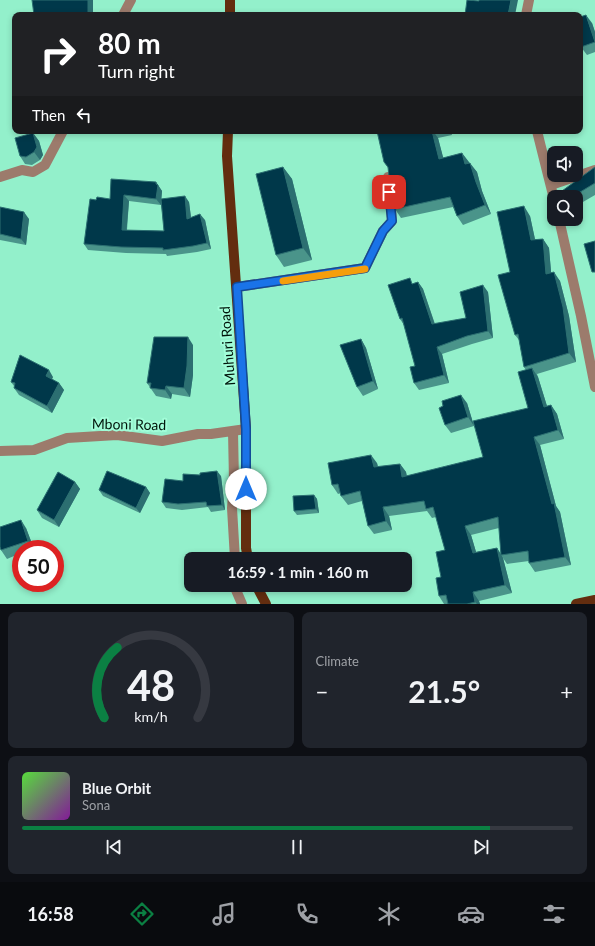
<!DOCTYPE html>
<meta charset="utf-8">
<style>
:root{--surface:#171b24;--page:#20242c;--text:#f1f3f6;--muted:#9ea1a6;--line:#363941;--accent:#0b8043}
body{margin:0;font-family:Lato,sans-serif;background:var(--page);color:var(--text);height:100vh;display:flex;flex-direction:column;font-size:15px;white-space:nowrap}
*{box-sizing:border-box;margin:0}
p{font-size:13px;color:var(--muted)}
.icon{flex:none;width:22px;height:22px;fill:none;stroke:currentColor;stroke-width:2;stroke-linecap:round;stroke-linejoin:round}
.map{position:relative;height:604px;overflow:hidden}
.panel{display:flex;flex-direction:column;gap:8px;padding:8px;background:#0d0f14;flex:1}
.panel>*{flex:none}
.top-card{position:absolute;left:12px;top:12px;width:571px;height:122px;border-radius:8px;box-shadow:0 2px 6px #0003;background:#202124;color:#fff;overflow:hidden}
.buttons{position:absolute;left:547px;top:146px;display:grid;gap:8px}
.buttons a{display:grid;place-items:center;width:36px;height:36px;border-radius:8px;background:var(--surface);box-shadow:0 2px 6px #0003;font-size:20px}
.speed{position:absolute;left:12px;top:540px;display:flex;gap:8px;font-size:20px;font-weight:700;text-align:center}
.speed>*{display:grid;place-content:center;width:52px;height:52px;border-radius:50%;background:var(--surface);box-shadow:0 2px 6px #0003;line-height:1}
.speed .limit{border:6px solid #d22;background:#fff;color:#111}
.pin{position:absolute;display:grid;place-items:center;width:34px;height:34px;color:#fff;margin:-17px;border-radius:8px;box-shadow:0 2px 6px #0006}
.me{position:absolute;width:44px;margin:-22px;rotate:0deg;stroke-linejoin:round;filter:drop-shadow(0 0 3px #0008)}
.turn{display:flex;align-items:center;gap:14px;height:84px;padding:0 20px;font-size:18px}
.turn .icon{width:52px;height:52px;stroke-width:2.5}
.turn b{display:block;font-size:28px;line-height:34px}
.then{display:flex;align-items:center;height:38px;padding:0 20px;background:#0003;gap:8px;font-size:15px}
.big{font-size:30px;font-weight:700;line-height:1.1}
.panel .card{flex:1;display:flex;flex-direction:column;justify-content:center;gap:6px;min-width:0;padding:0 14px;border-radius:8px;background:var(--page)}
.panel .dial{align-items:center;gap:0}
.dial svg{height:104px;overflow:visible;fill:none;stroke:var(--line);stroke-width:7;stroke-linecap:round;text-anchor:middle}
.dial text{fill:var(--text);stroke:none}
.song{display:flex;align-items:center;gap:12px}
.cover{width:48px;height:48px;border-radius:6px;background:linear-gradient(135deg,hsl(110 70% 55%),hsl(290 70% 35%))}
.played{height:4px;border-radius:2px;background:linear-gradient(90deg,var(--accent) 85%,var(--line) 85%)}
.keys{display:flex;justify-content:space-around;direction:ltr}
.heat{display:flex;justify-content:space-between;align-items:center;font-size:22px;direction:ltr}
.panel .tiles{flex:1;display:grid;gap:8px;grid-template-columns:1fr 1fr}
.card:last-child{grid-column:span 2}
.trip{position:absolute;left:184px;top:552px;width:228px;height:40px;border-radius:8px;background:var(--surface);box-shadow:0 2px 6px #0003;font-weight:700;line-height:40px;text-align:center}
.menu{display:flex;height:64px;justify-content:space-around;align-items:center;background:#090b0e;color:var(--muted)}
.menu .icon{width:28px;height:28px}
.menu .on{color:var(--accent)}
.menu b{font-size:18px;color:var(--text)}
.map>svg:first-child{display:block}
</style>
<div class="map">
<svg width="595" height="604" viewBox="0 0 595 604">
<rect width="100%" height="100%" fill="#93f0cb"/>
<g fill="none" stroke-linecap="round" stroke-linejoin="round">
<path stroke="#9c7b6c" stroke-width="10" d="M 123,15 L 131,0
M 526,15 L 529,0
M 537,131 L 554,199
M 0,177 L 22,170 L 33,172 L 45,165 L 63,131
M 551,185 L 595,170
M 559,219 L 581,316 L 595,387
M 237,287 L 365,268 L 383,231 L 392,221 L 388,177
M 233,431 L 234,482 L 232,508 L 235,559
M 0,451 L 34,450 L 67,438 L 117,435 L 162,441 L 198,434 L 211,434 L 246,429
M 236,585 L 236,590 L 242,604"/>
<path stroke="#632d0f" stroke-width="10" d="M 230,0 L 230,15
M 228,131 L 227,156 L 246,429 L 246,548 L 248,559
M 256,585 L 266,604
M 576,604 L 595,600"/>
</g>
<path fill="#4a948a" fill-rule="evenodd" d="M 592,23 L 595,32 L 595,52 L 587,55 L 581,47 Z
M 377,131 L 451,131 L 452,135 L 438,138 L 443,158 L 462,153 L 469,163 L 477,172 L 482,191 L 491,214 L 463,225 L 457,216 L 453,207 L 401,218 L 395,209 L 388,168 L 384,162 Z
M 33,133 L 39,141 L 43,155 L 40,160 L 32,165 L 25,164 L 20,156 Z
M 283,167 L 292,179 L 312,260 L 284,267 L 276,255 Z
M 595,167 L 595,195 L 576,206 L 576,197 L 566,197 Z
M 156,182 L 162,191 L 161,199 L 189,202 L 191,218 L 205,220 L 211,249 L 197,252 L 167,256 L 166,254 L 126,253 L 88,250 L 84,244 L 96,200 L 110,199 ZM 129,201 L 161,205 L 161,203 L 164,231 L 127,230 Z
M 0,207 L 29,219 L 26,245 L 0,240 Z
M 530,216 L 535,239 L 543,239 L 549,248 L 551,272 L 560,281 L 569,316 L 576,362 L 537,374 L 538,377 L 547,406 L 551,405 L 557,414 L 564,439 L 540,445 L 556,506 L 560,512 L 571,565 L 535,572 L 529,563 L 529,561 L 507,564 L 503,558 L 512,593 L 479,601 L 480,604 L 444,604 L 439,596 L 445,550 L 436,517 L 432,518 L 427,511 L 389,516 L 392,530 L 374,534 L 368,526 L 362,501 L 348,505 L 341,496 L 341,493 L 338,494 L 332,485 L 377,463 L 378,467 L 400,464 L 406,472 L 407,476 L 483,457 L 528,408 L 526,370 L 524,367 L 519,340 L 515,335 L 510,272 ZM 499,528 L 501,554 L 497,548 L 476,552 L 471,535 Z
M 418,282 L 423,289 L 435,324 L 466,318 L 488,292 L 493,338 L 472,344 L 442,354 L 449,383 L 419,390 L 414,383 L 415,366 L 404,325 L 400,319 L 414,283 Z
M 361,339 L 366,348 L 378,389 L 363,396 L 357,387 Z
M 193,345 L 193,375 L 190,397 L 172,394 L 171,399 L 156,396 L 147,383 Z
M 53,377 L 52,379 L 59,383 L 64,390 L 52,413 L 19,395 L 14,388 L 14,386 L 11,382 Z
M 467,403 L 474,426 L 451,433 L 445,425 Z
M 200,475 L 221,476 L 225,510 L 211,512 L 208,507 L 182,510 L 166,508 L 162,502 L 183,481 Z
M 75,482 L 80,489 L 59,527 L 42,518 L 37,510 Z
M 146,487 L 150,493 L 140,513 L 103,496 L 99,490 Z
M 314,495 L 317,499 L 319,513 L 297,515 L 294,511 Z
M 26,528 L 34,549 L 21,549 L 21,553 L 7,559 L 1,550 Z"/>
<path fill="#2c6f71" d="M 88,0 L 93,0 L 93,15 L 88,15 Z
M 511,0 L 518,0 L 515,15 L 508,15 Z
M 586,15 L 592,23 L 595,32 L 595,42 Z
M 432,131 L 433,131 L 438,138 L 446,168 L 439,159 Z
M 33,133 L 39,141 L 43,155 L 40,160 L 34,152 Z
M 462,153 L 469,162 L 472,173 L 465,164 Z
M 470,163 L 477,172 L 482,191 L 491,214 L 485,205 L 476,182 Z
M 283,167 L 292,179 L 312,260 L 303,248 Z
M 156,182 L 162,191 L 161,205 L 156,199 Z
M 124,195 L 129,201 L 126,236 L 122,230 Z
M 185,196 L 189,202 L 192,225 L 187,219 Z
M 524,206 L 530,216 L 537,249 L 531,240 Z
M 24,212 L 29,219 L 26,245 L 21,239 Z
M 200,214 L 205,220 L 211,249 L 207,243 Z
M 543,239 L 549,248 L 552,283 L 546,274 Z
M 554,272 L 560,281 L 569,316 L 576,362 L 569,353 Z
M 418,282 L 423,289 L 437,331 L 432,324 Z
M 483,285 L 488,292 L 493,338 L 488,331 Z
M 188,337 L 193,345 L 193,375 L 190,397 L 184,388 Z
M 361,339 L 366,348 L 378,389 L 373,381 Z
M 437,347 L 442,354 L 449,383 L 444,375 Z
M 532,368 L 538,377 L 550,416 L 544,407 Z
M 49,370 L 53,377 L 50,383 L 46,376 Z
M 59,383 L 64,390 L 52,413 L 47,406 Z
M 166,386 L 172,394 L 171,399 L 165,390 Z
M 461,395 L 467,403 L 474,426 L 468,417 Z
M 551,405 L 557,414 L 564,439 L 558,430 Z
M 534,437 L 540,445 L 556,506 L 560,512 L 571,565 L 565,557 L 552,504 Z
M 371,455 L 377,463 L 380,476 L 374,467 Z
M 400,464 L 406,472 L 408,485 L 402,477 Z
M 217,471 L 221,476 L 225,510 L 222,505 Z
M 75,482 L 80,489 L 59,527 L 54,520 Z
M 146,487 L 150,493 L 140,513 L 136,508 Z
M 314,495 L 317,499 L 319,513 L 316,509 Z
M 383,507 L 389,516 L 392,530 L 386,521 Z
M 21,520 L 26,528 L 34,549 L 28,541 Z
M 465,526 L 471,535 L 479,562 L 473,553 Z
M 497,548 L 503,558 L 512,593 L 505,585 Z
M 473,592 L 479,601 L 480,604 L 477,604 L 475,602 Z"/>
<path fill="#00384a" stroke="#2c6f71" d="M 32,0 L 88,0 L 88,15 L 34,15 Z
M 467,0 L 479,1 L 479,0 L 511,0 L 508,15 L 465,15 Z
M 586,15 L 595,42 L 581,47 L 580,43 L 580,17 Z
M 377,131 L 432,131 L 439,159 L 462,153 L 465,164 L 470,163 L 476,182 L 485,205 L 457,216 L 450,197 L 395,209 L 390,187 L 388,167 L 384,162 Z
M 33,133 L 37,147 L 34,152 L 26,157 L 20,156 L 15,138 Z
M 283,167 L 303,248 L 276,255 L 256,174 Z
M 595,167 L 595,183 L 572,197 L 566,197 L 562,191 Z
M 111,179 L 156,182 L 156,184 L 158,185 L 156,199 L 124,195 L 122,230 L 164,231 L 161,199 L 185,196 L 187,219 L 200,214 L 207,243 L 193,246 L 163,250 L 163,248 L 121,247 L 84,244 L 90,199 L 96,200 L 97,197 L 110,199 Z
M 524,206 L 531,240 L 543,239 L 546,274 L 554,272 L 563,307 L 569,353 L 524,367 L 518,334 L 515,335 L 498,275 L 510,272 L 497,212 Z
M 0,207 L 24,212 L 21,239 L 0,234 Z
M 595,241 L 595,272 L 592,272 L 584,244 Z
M 410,278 L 412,284 L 418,282 L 432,324 L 466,318 L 460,292 L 483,285 L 488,331 L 467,336 L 437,347 L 444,375 L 414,383 L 410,367 L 415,366 L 402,318 L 400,319 L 388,285 Z
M 154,337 L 188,337 L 187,366 L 184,388 L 166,386 L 165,390 L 150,388 L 151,383 L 147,383 Z
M 361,339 L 373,381 L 357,387 L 340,345 Z
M 20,355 L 49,370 L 46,376 L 59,383 L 47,406 L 14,388 L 15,383 L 11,382 Z
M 532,368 L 544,407 L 551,405 L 558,430 L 534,437 L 552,504 L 554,503 L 565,557 L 529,563 L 528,551 L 501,555 L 498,517 L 465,526 L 473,553 L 497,548 L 505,585 L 473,592 L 475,602 L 467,604 L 448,604 L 446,595 L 439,596 L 436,578 L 441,577 L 436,552 L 445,550 L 433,507 L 426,509 L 424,501 L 383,507 L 386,521 L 368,526 L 360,491 L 341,496 L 338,484 L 332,485 L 328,463 L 371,455 L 374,467 L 400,464 L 402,477 L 483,457 L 473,421 L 528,408 L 518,372 Z
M 461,395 L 468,417 L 445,425 L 439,408 L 443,406 L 442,401 Z
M 107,471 L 146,487 L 136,508 L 99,490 Z
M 217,471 L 222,505 L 207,506 L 206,502 L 178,504 L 162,502 L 165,479 L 183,481 L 183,474 L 200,475 L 200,473 Z
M 58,472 L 75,482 L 54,520 L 37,510 Z
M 314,495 L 316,509 L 294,511 L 293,496 Z
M 21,520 L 28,541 L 1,550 L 0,547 L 0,527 Z"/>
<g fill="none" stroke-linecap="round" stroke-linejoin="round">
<defs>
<path id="route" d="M 246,489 L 246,429 L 237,287 L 365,268 L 383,231 L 392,221 L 389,192"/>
</defs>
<use href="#route" stroke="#114b97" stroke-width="10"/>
<use href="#route" stroke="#1a73e8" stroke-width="7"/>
<path stroke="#f59e0b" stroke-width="7" d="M 283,281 L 365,269"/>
</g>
<g text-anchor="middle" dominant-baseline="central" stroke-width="4" stroke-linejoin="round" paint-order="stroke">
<g font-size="14" fill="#00150b" stroke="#a1fdd8">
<text transform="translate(227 346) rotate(-94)">Muhuri Road</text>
<text transform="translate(129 424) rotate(1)">Mboni Road</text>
</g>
</g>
</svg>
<div class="buttons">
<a><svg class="icon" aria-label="sound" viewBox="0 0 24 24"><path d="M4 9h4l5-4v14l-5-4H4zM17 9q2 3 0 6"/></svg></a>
<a><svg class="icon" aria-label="search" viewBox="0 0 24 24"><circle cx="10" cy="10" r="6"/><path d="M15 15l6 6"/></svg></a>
</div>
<div class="speed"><div class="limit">50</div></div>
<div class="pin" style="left:389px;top:192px;background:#d93025"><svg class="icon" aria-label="arrive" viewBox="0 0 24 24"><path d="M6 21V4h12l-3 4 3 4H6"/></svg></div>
<svg class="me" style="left:246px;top:489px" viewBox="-20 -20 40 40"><circle r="19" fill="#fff"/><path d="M0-13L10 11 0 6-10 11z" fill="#1a73e8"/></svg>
<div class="trip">16:59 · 1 min · 160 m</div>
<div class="top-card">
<div class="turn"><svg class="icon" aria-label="right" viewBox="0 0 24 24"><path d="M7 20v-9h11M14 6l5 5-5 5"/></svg><div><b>80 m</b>Turn right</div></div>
<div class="then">Then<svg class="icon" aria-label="left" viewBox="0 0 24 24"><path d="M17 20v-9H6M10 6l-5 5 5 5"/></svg></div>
</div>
</div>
<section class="panel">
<div class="tiles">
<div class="card dial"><svg viewBox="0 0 100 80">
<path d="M14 69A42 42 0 1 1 86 69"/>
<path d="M14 69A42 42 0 0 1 24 15" stroke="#0b8043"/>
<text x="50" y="56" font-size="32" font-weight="700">48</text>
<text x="50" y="72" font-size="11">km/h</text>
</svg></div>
<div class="card"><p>Climate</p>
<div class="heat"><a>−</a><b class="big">21.5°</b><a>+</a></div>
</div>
<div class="card">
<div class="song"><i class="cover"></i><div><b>Blue Orbit</b><p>Sona</p></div></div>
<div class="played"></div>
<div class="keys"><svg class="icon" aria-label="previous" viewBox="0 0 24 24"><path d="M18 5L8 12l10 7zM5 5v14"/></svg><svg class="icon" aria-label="pause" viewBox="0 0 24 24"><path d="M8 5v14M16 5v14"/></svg><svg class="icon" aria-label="next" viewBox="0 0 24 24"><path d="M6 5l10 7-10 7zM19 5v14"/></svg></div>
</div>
</div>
</section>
<nav class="menu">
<b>16:58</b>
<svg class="icon on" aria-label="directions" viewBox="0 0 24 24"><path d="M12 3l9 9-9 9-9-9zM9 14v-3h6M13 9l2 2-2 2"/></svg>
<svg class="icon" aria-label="music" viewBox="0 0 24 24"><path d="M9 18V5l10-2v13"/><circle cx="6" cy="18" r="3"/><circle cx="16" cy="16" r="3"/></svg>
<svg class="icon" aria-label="phone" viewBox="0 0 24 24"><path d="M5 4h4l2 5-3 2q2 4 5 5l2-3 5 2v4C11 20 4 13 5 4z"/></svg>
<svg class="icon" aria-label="climate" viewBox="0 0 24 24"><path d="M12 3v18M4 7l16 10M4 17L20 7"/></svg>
<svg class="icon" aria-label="car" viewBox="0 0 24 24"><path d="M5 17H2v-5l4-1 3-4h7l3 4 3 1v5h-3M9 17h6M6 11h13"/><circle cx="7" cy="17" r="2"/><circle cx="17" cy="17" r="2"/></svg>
<svg class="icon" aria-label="filters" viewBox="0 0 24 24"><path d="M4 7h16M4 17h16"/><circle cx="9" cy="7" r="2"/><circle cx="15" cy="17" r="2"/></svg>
</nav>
